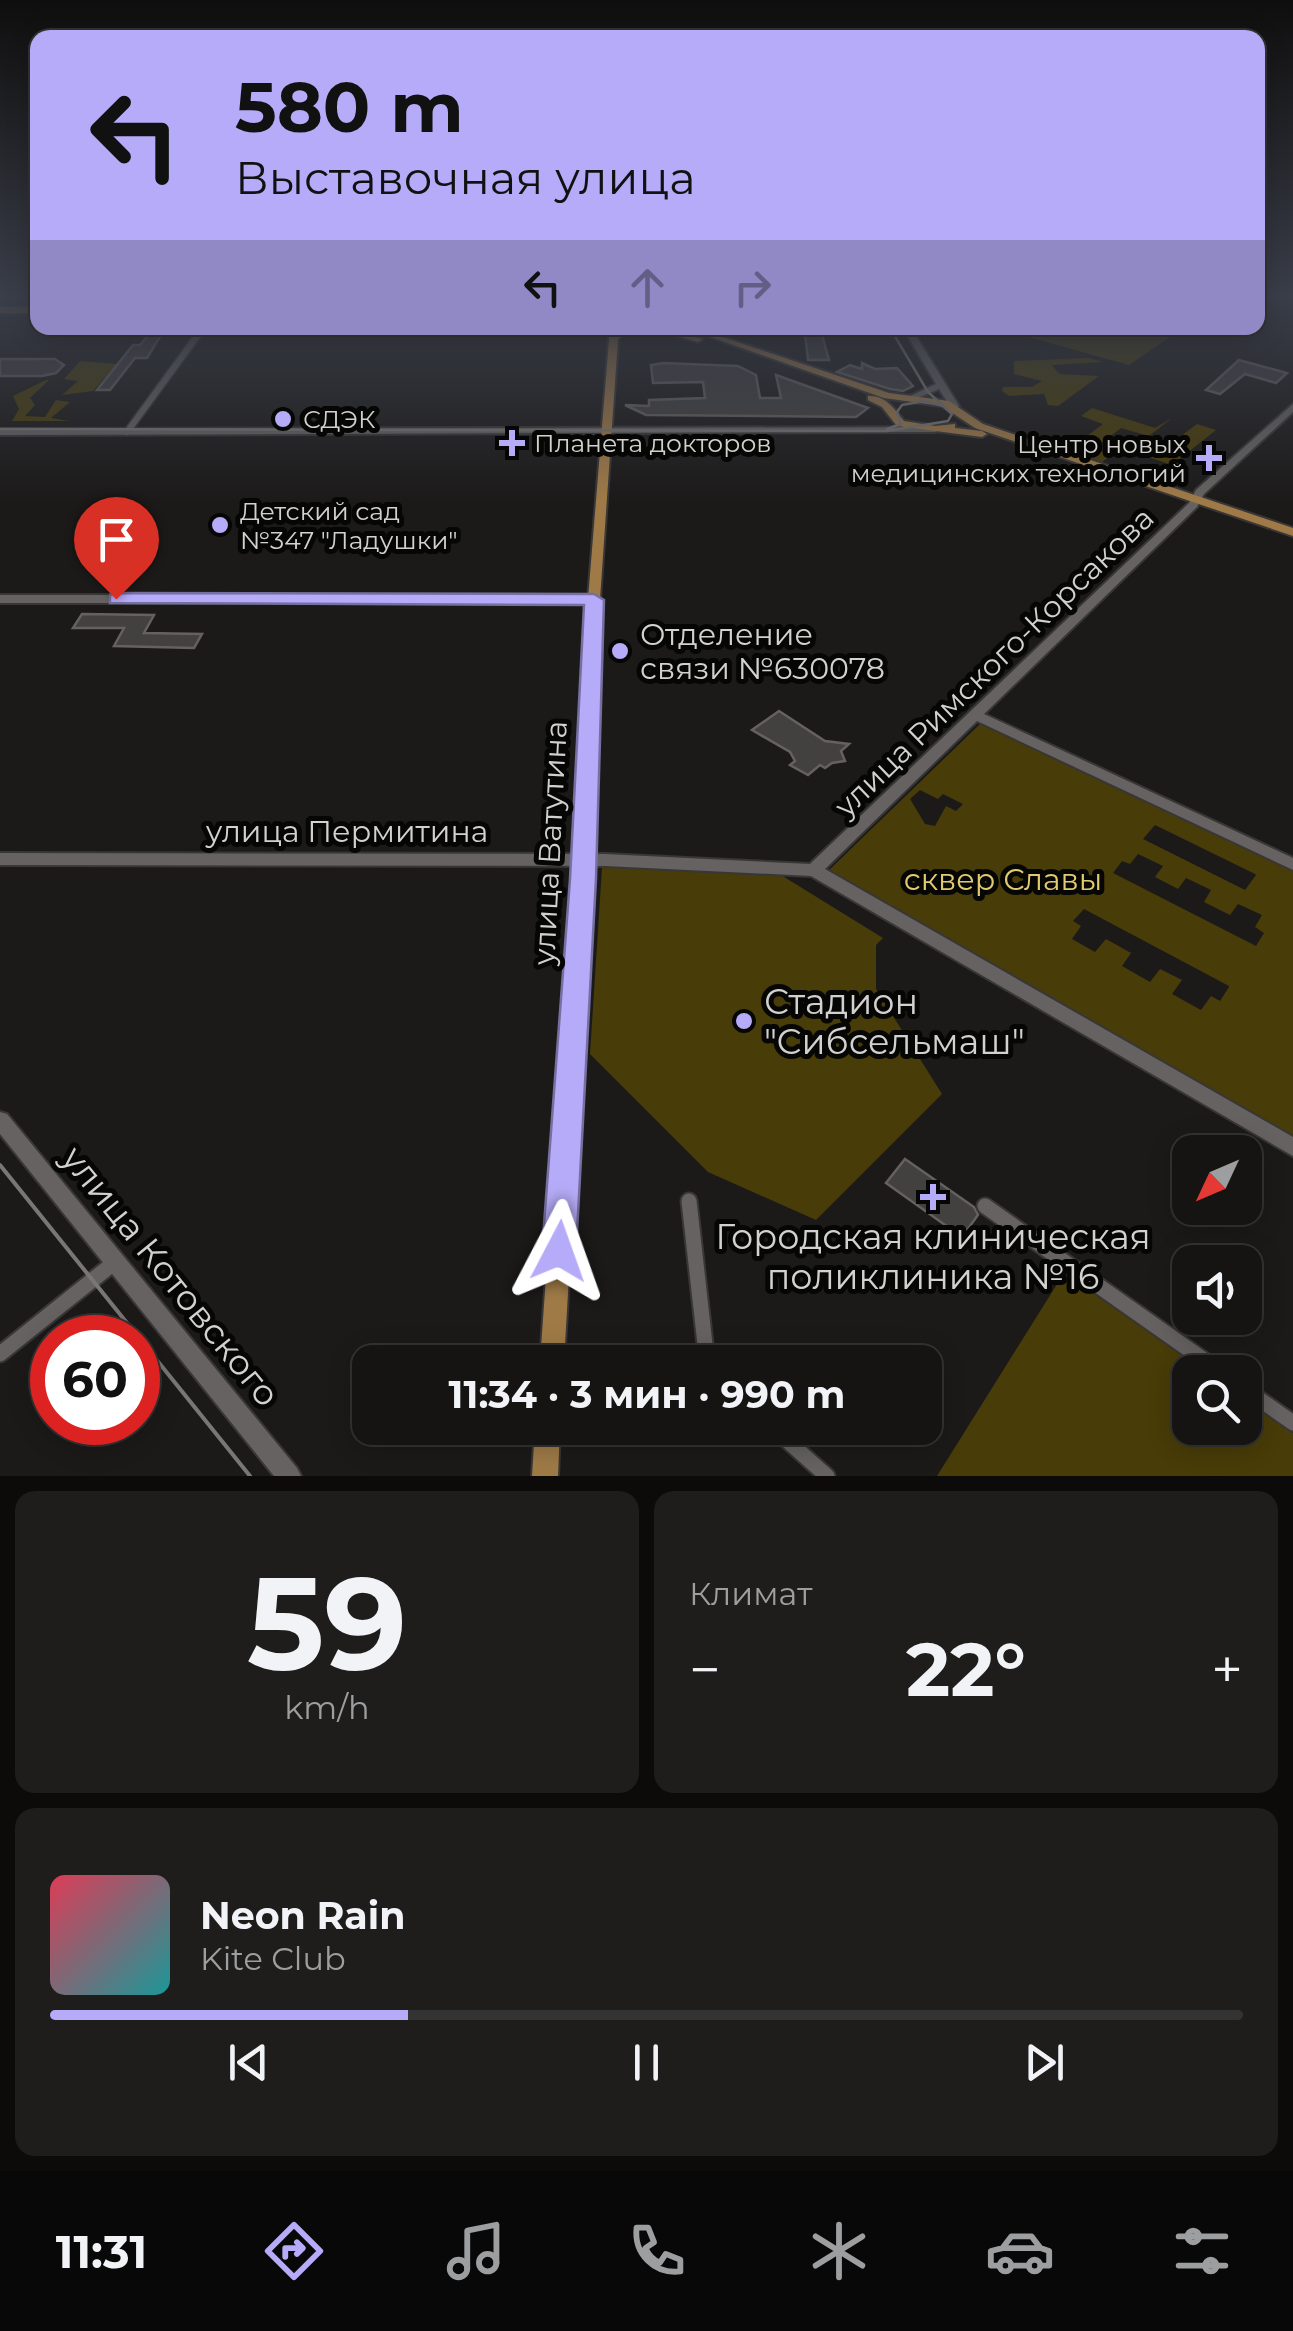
<!DOCTYPE html>
<html lang="ru">
<meta charset="utf-8">
<style>
:root{--surface:#151413;--page:#1e1d1c;--text:#f1f3f6;--muted:#9d9ea0;--line:#343333;--accent:#b6abf8}
body{margin:0;font-family:Montserrat,sans-serif;background:var(--page);color:var(--text);height:100vh;display:flex;flex-direction:column;font-size:38px;white-space:nowrap}
*{box-sizing:border-box;margin:0}
p{font-size:32px;color:var(--muted)}
.icon{flex:none;width:55px;height:55px;fill:none;stroke:currentColor;stroke-width:2;stroke-linecap:round;stroke-linejoin:round}
.map{position:relative;height:1476px;overflow:hidden}
.panel{display:flex;flex-direction:column;gap:15px;padding:15px;background:#0c0b0a;flex:1}
.panel>*{flex:none}
.hud{position:absolute;left:30px;top:30px;width:1235px;height:305px;border-radius:20px;box-shadow:0 5px 25px #0003,0 0 0 2px var(--line);background:#b6abf8;color:#111;overflow:hidden}
.needle{width:65px;rotate:226deg}
.controls{position:absolute;left:1172px;top:1135px;display:grid;gap:20px}
.controls a{display:grid;place-items:center;width:90px;height:90px;border-radius:20px;background:var(--surface);box-shadow:0 5px 25px #0003,0 0 0 2px var(--line);font-size:50px}
.speed{position:absolute;left:30px;top:1315px;display:flex;gap:20px;font-size:50px;font-weight:700;text-align:center}
.speed>*{display:grid;place-content:center;width:130px;height:130px;border-radius:50%;background:var(--surface);box-shadow:0 5px 25px #0003,0 0 0 2px var(--line);line-height:1}
.speed .limit{border:15px solid #d22;background:#fff;color:#111}
.pin{position:absolute;display:grid;place-items:center;width:85px;height:85px;color:#fff;margin:-102px -42px;border-radius:50% 50% 50% 0;rotate:-45deg;box-shadow:0 0 10px #0007}
.pin .icon{rotate:45deg}
.me{position:absolute;width:110px;margin:-55px;rotate:4deg;stroke-linejoin:round;filter:drop-shadow(0 0 8px #0008)}
.turn{display:flex;align-items:center;gap:35px;height:210px;padding:0 40px;font-size:45px}
.turn .icon{width:130px;height:130px;stroke-width:2.5}
.turn b{display:block;font-size:70px;line-height:85px}
.lanes{display:flex;align-items:center;height:95px;padding:0 40px;background:#0003;justify-content:center;gap:50px;direction:ltr}
.lanes .off{opacity:.35}
.big{font-size:75px;font-weight:700;line-height:1.1}
.panel .card{flex:1;display:flex;flex-direction:column;justify-content:center;gap:15px;min-width:0;padding:0 35px;border-radius:20px;background:var(--page)}
.panel .dial{align-items:center;gap:0}
.dial b{font-size:130px;line-height:1}
.song{display:flex;align-items:center;gap:30px}
.cover{width:120px;height:120px;border-radius:15px;background:linear-gradient(135deg,hsl(350 70% 55%),hsl(180 70% 35%))}
.played{height:10px;border-radius:5px;background:linear-gradient(90deg,var(--accent) 30%,var(--line) 30%)}
.keys{display:flex;justify-content:space-around;direction:ltr}
.heat{display:flex;justify-content:space-between;align-items:center;font-size:55px;direction:ltr}
.panel .tiles{flex:1;display:grid;gap:15px;grid-template-columns:1fr 1fr}
.card:last-child{grid-column:span 2}
.trip{position:absolute;left:352px;top:1345px;width:590px;height:100px;border-radius:20px;background:var(--surface);box-shadow:0 5px 25px #0003,0 0 0 2px var(--line);font-weight:700;line-height:100px;text-align:center}
.tab-bar{display:flex;height:160px;justify-content:space-around;align-items:center;background:#080808;color:var(--muted)}
.tab-bar .icon{width:70px;height:70px}
.tab-bar .active{color:var(--accent)}
.tab-bar b{font-size:45px;color:var(--text)}
.map>svg:first-child{display:block}
</style>
<div class="map">
<svg width="1293" height="1476" viewBox="0 0 1293 1476">
<rect width="100%" height="100%" fill="#1c1a19"/>
<path fill="#483c08" fill-rule="evenodd" d="M 944,328 L 1175,328 L 1180,330 L 1129,365 L 1003,330 L 947,332 Z
M 1088,358 L 1103,362 L 1051,365 L 1060,374 L 1099,376 L 1058,406 L 1048,405 L 1044,394 L 1009,396 L 1002,391 L 1003,387 L 1032,387 L 1042,381 L 1014,374 L 1014,361 Z
M 80,361 L 117,364 L 93,391 L 62,395 L 78,381 L 64,379 Z
M 46,380 L 49,380 L 30,398 L 35,405 L 25,416 L 45,417 L 56,400 L 70,402 L 51,418 L 69,421 L 12,421 L 19,409 L 13,396 Z
M 1092,408 L 1155,428 L 1172,418 L 1149,436 L 1121,428 L 1095,448 L 1110,456 L 1101,463 L 1052,447 L 1060,441 L 1075,445 L 1103,424 L 1081,416 Z
M 1197,424 L 1216,430 L 1172,465 L 1127,450 L 1137,443 L 1161,451 Z
M 980,724 L 1293,871 L 1293,1141 L 827,872 ZM 920,790 L 938,799 L 943,794 L 963,804 L 956,811 L 946,806 L 935,826 L 925,824 L 910,799 ZM 1155,825 L 1255,874 L 1256,875 L 1245,890 L 1143,839 ZM 1138,854 L 1163,866 L 1155,877 L 1178,889 L 1186,878 L 1211,890 L 1204,902 L 1230,915 L 1238,904 L 1262,915 L 1255,927 L 1264,933 L 1256,946 L 1113,873 L 1122,861 L 1130,864 ZM 1084,909 L 1229,986 L 1229,987 L 1220,1001 L 1211,996 L 1201,1010 L 1172,994 L 1182,980 L 1160,969 L 1150,982 L 1122,966 L 1131,953 L 1106,939 L 1095,952 L 1072,939 L 1081,926 L 1073,921 Z
M 768,867 L 883,938 L 876,945 L 876,989 L 942,1094 L 816,1220 L 708,1172 L 590,1054 L 602,868 Z
M 1064,1273 L 1206,1372 L 1190,1372 L 1190,1428 L 1245,1428 L 1245,1400 L 1293,1433 L 1293,1476 L 937,1476 Z"/>
<path fill="#434040" stroke="#656161" stroke-width="2.5" d="M 153,330 L 164,330 L 147,358 L 135,358 L 110,390 L 97,390 L 133,345 L 140,345 Z
M 805,335 L 822,335 L 829,360 L 808,360 Z
M 0,359 L 55,359 L 64,365 L 56,373 L 42,376 L 0,376 Z
M 1239,360 L 1287,373 L 1276,383 L 1245,374 L 1220,394 L 1206,390 Z
M 663,363 L 738,366 L 756,375 L 760,398 L 781,398 L 776,375 L 868,408 L 856,417 L 646,415 L 625,405 L 649,406 L 649,400 L 705,398 L 703,382 L 653,383 L 651,365 Z
M 862,363 L 875,369 L 897,368 L 913,386 L 903,391 L 890,389 L 837,372 L 850,365 L 862,369 Z
M 82,614 L 154,615 L 144,633 L 202,634 L 194,648 L 114,646 L 124,628 L 73,628 Z
M 779,711 L 825,741 L 849,744 L 841,751 L 845,761 L 832,763 L 825,768 L 820,765 L 808,775 L 790,765 L 795,761 L 790,752 L 752,730 Z
M 905,1159 L 974,1207 L 978,1215 L 962,1237 L 886,1183 Z"/>
<g fill="none" stroke-linecap="round" stroke-linejoin="round">
<defs>
<path id="street-far1" d="M 127,432 L 203,328"/>
<path id="street" d="M 689,1201 L 707,1362
M 985,1206 L 1221,1372
M 0,1354 L 115,1262
M 1245,1389 L 1293,1423
M 773,1428 L 827,1476"/>
<path id="secondary" d="M 903,328 L 911,328 L 959,406 L 957,408 L 951,408 L 939,389 L 913,400 L 908,397 L 936,384 Z
M 1293,404 L 1293,412 L 1204,494 L 1197,507 L 984,714 L 1293,858 L 1293,870 L 977,721 L 825,869 L 1293,1137 L 1293,1156 L 811,876 L 605,866 L 0,865 L 0,853 L 605,854 L 810,864 L 1189,503 L 1196,490 Z
M 938,427 L 938,431 L 935,432 L 0,435 L 0,429 Z
M 0,595 L 594,595 L 600,599 L 594,603 L 0,603 Z
M 0,1112 L 7,1114 L 297,1468 L 301,1476 L 274,1476 L 0,1134 Z"/>
<path id="primary" d="M 0,307 L 38,307 L 38,313 L 0,313 Z
M 610,328 L 641,328 L 625,333 L 618,339 L 600,599 L 592,879 L 564,1362 L 540,1362 L 574,879 L 588,599 Z
M 650,328 L 663,328 L 703,339 L 698,342 Z
M 685,328 L 696,328 L 889,393 L 949,401 L 983,424 L 1293,528 L 1293,536 L 975,428 L 942,406 L 884,398 Z
M 868,396 C 886,395 894,409 904,421 L 935,426 L 955,424 L 955,428 L 982,431 L 987,434 L 982,437 L 897,426 L 882,407 L 868,400 Z
M 535,1428 L 560,1428 L 558,1476 L 532,1476 Z"/>
</defs>
<use href="#street-far1" stroke="#383636" stroke-width="9"/>
<use href="#street" stroke="#383636" stroke-width="19"/>
<use href="#secondary" stroke="#383636" stroke-width="4"/>
<use href="#primary" stroke="#383636" stroke-width="4"/>
<use href="#street-far1" stroke="#656261" stroke-width="6"/>
<use href="#street" stroke="#656261" stroke-width="15"/>
<use href="#secondary" fill="#656261" fill-rule="evenodd"/>
<use href="#primary" fill="#9f7a47" fill-rule="evenodd"/>
<path stroke="#797776" stroke-width="2.5" d="M 0,429 L 887,431 L 948,421 L 952,414 L 928,392 L 890,328
M 887,429 L 901,424 L 897,412 L 902,405 L 925,401 L 943,406"/>
<path stroke="#797776" stroke-width="4" d="M 0,1165 L 250,1476"/>
</g>
<linearGradient id="sky" x2="0" y2="1"><stop stop-color="#0f0e0e"/><stop offset="0.59" stop-color="#3a3e49"/><stop offset="1" stop-color="#3a3e49" stop-opacity="0"/></linearGradient>
<rect width="1293" height="502" fill="url(#sky)"/>
<path fill="#b6abf8" stroke="#766fa1" stroke-width="2.5" d="M 116,593 L 594,594 L 604,600 L 596,879 L 576,1251 L 571,1263 L 559,1268 L 547,1263 L 542,1251 L 570,879 L 584,605 L 110,603 L 110,595 Z"/>
<g fill="#b6abf8" stroke="#060605" stroke-width="4">
<circle cx="283" cy="419" r="10"/>
<path d="M507 428h10v10h10v10h-10v10h-10v-10h-10v-10h10z"/>
<path d="M1204 443h10v10h10v10h-10v10h-10v-10h-10v-10h10z"/>
<circle cx="220" cy="525" r="10"/>
<circle cx="620" cy="651" r="10"/>
<circle cx="744" cy="1021" r="10"/>
<path d="M928 1182h10v10h10v10h-10v10h-10v-10h-10v-10h10z"/>
</g>
<g text-anchor="middle" dominant-baseline="central" stroke-width="10" stroke-linejoin="round" paint-order="stroke">
<g font-size="25" fill="#d2d1d0" stroke="#060605" text-anchor="start">
<text x="303" y="419">СДЭК</text>
<text x="534" y="443">Планета докторов</text>
<text x="1186" y="444" text-anchor="end">Центр новых<tspan x="1186" dy="29">медицинских технологий</tspan></text>
<text x="240" y="511">Детский сад<tspan x="240" dy="29">№347 "Ладушки"</tspan></text>
</g>
<g font-size="30" fill="#d2d1d0" stroke="#060605" text-anchor="start">
<text x="640" y="634">Отделение<tspan x="640" dy="34">связи №630078</tspan></text>
</g>
<g font-size="30" fill="#d2d1d0" stroke="#060605">
<text transform="translate(994 662) rotate(-44)">улица Римского-Корсакова</text>
<text x="347" y="831">улица Пермитина</text>
<text transform="translate(550 843) rotate(-87)">улица Ватутина</text>
</g>
<g font-size="30" fill="#e2cb6f" stroke="#060605">
<text x="1003" y="879">сквер Славы</text>
</g>
<g font-size="35" fill="#d2d1d0" stroke="#060605" text-anchor="start">
<text x="764" y="1001">Стадион<tspan x="764" dy="40">"Сибсельмаш"</tspan></text>
<text x="933" y="1236" text-anchor="middle">Городская клиническая<tspan x="933" dy="40">поликлиника №16</tspan></text>
</g>
<g font-size="35" fill="#d2d1d0" stroke="#060605">
<text transform="translate(171 1276) rotate(51)">улица Котовского</text>
</g>
</g>
</svg>
<div class="controls">
<a><svg class="needle" viewBox="-14 -14 28 28"><path d="M0-13l5 13h-10z" fill="#e53935"/><path d="M0 13l5-13h-10z" fill="#9d9ea0"/></svg></a>
<a><svg class="icon" aria-label="sound" viewBox="0 0 24 24"><path d="M4 9h4l5-4v14l-5-4H4zM17 9q2 3 0 6"/></svg></a>
<a><svg class="icon" aria-label="search" viewBox="0 0 24 24"><circle cx="10" cy="10" r="6"/><path d="M15 15l6 6"/></svg></a>
</div>
<div class="speed"><div class="limit">60</div></div>
<div class="pin" style="left:116px;top:599px;background:#d93025"><svg class="icon" aria-label="arrive" viewBox="0 0 24 24"><path d="M6 21V4h12l-3 4 3 4H6"/></svg></div>
<svg class="me" style="left:559px;top:1251px" viewBox="-20 -20 40 40"><path d="M0-17L14 15 0 8-14 15z" fill="#b6abf8" stroke="#fff" stroke-width="4"/></svg>
<div class="trip">11:34 · 3 мин · 990 m</div>
<div class="hud">
<div class="turn"><svg class="icon" aria-label="left" viewBox="0 0 24 24"><path d="M17 20v-9H6M10 6l-5 5 5 5"/></svg><div><b>580 m</b>Выставочная улица</div></div>
<div class="lanes"><svg class="icon" aria-label="left" viewBox="0 0 24 24"><path d="M17 20v-9H6M10 6l-5 5 5 5"/></svg><svg class="icon off" aria-label="ahead" viewBox="0 0 24 24"><path d="M12 20V5M6 11l6-6 6 6"/></svg><svg class="icon off" aria-label="right" viewBox="0 0 24 24"><path d="M7 20v-9h11M14 6l5 5-5 5"/></svg></div>
</div>
</div>
<section class="panel">
<div class="tiles">
<div class="card dial"><b>59</b><p>km/h</p></div>
<div class="card"><p>Климат</p>
<div class="heat"><a>−</a><b class="big">22°</b><a>+</a></div>
</div>
<div class="card">
<div class="song"><i class="cover"></i><div><b>Neon Rain</b><p>Kite Club</p></div></div>
<div class="played"></div>
<div class="keys"><svg class="icon" aria-label="previous" viewBox="0 0 24 24"><path d="M18 5L8 12l10 7zM5 5v14"/></svg><svg class="icon" aria-label="pause" viewBox="0 0 24 24"><path d="M8 5v14M16 5v14"/></svg><svg class="icon" aria-label="next" viewBox="0 0 24 24"><path d="M6 5l10 7-10 7zM19 5v14"/></svg></div>
</div>
</div>
</section>
<nav class="tab-bar">
<b>11:31</b>
<svg class="icon active" aria-label="directions" viewBox="0 0 24 24"><path d="M12 3l9 9-9 9-9-9zM9 14v-3h6M13 9l2 2-2 2"/></svg>
<svg class="icon" aria-label="music" viewBox="0 0 24 24"><path d="M9 18V5l10-2v13"/><circle cx="6" cy="18" r="3"/><circle cx="16" cy="16" r="3"/></svg>
<svg class="icon" aria-label="phone" viewBox="0 0 24 24"><path d="M5 4h4l2 5-3 2q2 4 5 5l2-3 5 2v4C11 20 4 13 5 4z"/></svg>
<svg class="icon" aria-label="climate" viewBox="0 0 24 24"><path d="M12 3v18M4 7l16 10M4 17L20 7"/></svg>
<svg class="icon" aria-label="car" viewBox="0 0 24 24"><path d="M5 17H2v-5l4-1 3-4h7l3 4 3 1v5h-3M9 17h6M6 11h13"/><circle cx="7" cy="17" r="2"/><circle cx="17" cy="17" r="2"/></svg>
<svg class="icon" aria-label="filters" viewBox="0 0 24 24"><path d="M4 7h16M4 17h16"/><circle cx="9" cy="7" r="2"/><circle cx="15" cy="17" r="2"/></svg>
</nav>
